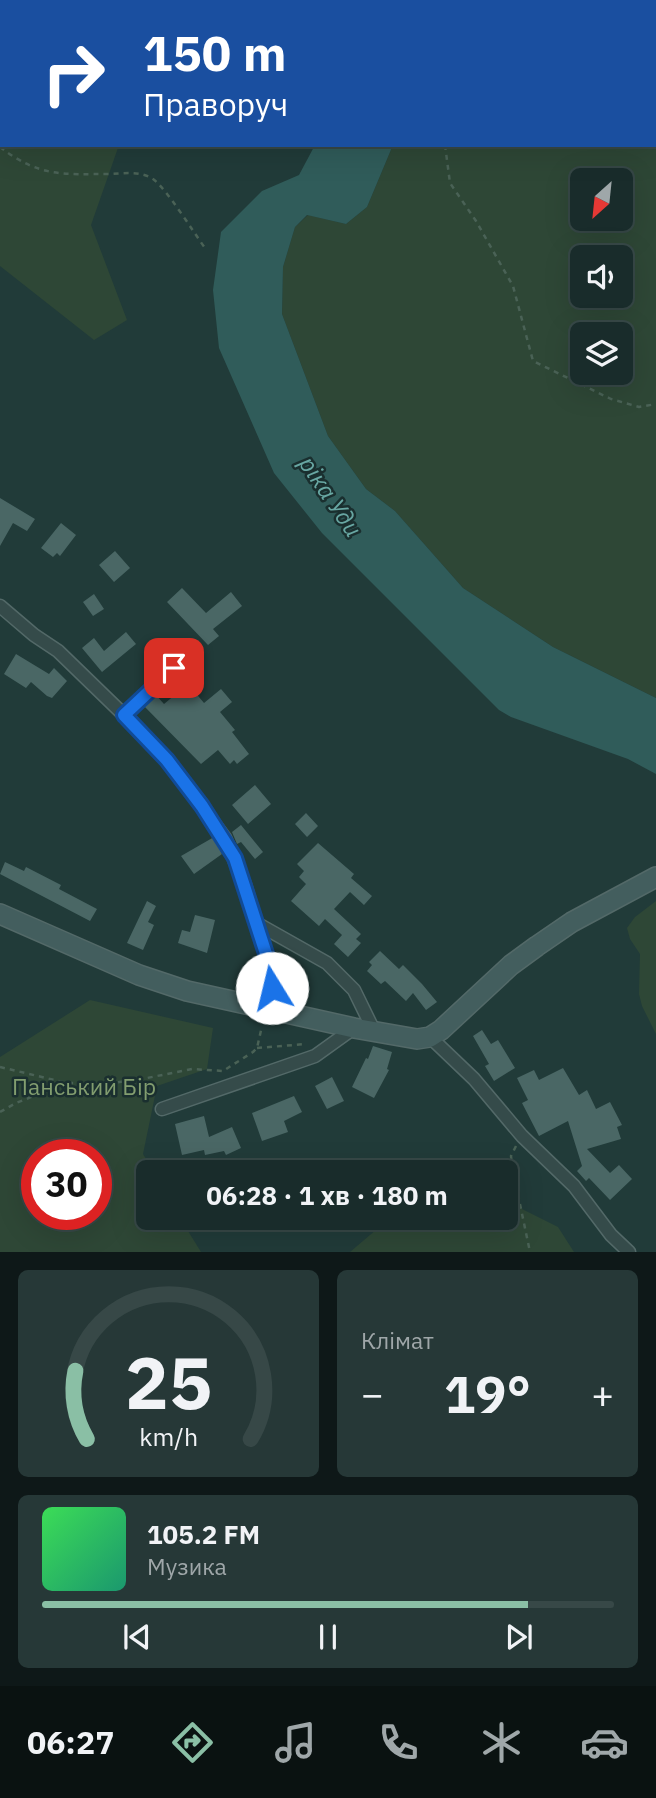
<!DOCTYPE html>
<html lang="uk">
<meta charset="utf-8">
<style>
:root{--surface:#192c2b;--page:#263837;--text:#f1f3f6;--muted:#9fa7a9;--line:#374847;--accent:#8abfa5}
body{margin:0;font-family:"IBM Plex Sans",sans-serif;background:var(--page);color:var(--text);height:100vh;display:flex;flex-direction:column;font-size:26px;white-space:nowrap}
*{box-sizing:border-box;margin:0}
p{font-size:23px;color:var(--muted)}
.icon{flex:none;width:38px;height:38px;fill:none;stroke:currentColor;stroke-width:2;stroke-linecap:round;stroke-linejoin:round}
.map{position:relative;height:1252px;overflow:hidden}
.sheet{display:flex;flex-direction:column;gap:18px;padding:18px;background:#0e1818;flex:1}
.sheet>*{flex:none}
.hud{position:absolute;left:0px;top:0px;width:656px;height:147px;box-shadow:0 7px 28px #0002,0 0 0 2px var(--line);background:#1a4fa0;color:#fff;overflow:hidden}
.needle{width:46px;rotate:207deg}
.tools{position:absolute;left:570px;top:168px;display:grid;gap:14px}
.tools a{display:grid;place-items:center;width:63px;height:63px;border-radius:10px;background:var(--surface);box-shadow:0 7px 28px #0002,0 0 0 2px var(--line);font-size:35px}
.speed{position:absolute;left:21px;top:1139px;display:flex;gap:14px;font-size:35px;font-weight:700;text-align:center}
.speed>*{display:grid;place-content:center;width:91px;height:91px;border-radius:50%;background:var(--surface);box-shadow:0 7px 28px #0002,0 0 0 2px var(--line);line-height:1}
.speed .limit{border:10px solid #d22;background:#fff;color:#111}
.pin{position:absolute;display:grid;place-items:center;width:60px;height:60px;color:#fff;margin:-30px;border-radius:14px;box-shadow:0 4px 10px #0006}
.me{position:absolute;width:77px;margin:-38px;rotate:351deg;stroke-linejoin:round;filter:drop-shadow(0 0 5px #0008)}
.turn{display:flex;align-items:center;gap:24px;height:147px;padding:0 28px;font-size:32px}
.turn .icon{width:91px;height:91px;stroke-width:2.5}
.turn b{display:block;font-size:49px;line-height:60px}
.big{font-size:52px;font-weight:700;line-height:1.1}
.sheet .card{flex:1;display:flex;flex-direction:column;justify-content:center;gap:10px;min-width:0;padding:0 24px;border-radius:10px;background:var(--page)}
.sheet .dial{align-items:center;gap:0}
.dial svg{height:182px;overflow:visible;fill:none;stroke:var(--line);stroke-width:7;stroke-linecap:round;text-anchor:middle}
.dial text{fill:var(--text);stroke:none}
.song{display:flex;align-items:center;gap:21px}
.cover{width:84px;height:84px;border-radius:10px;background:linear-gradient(135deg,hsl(130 70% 55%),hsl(160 70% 35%))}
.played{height:7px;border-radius:4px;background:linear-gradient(90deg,var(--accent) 85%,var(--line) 85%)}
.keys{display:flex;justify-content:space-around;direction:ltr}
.heat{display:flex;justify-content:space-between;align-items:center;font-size:38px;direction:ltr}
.sheet .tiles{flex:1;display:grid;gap:18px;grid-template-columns:1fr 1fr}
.card:last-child{grid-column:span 2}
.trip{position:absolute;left:136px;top:1160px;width:382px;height:70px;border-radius:10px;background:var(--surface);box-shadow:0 7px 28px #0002,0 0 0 2px var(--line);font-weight:700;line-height:70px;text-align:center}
.tabs{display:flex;height:112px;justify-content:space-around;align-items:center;background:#0a1211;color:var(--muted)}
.tabs .icon{width:49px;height:49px}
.tabs .selected{color:var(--accent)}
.tabs b{font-size:32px;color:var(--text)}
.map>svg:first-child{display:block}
</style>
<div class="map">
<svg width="656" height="1252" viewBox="0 0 656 1252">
<rect width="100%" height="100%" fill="#213b39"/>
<path fill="#2e4736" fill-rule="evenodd" d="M 0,0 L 179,0 L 2,2 L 2,145 L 119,145 L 91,225 L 127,320 L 94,340 L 0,266 Z
M 405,0 L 656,0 L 656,698 L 553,647 L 463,588 L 395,511 L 366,489 L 328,436 L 282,314 L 283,267 L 295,227 L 308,215 L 346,224 L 367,207 L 393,145 L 654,145 L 654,2 ZM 583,180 L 621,180 L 621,219 L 583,219 ZM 583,257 L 621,257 L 621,296 L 583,296 ZM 583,334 L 621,334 L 621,373 L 583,373 Z
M 656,901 L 656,1034 L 642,1006 L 639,994 L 640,954 L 630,939 L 627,928 L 635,917 Z
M 90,1000 L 213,1028 L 207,1069 L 157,1086 L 143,1154 L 154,1172 L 149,1172 L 149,1218 L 180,1218 L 201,1252 L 0,1252 L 0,1057 ZM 96,1155 L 96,1214 L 37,1214 L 37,1155 Z
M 506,1201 L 558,1227 L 574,1252 L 350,1252 L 390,1218 L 506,1218 Z"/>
<path fill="#305c5a" d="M 315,145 L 393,145 L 367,207 L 346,224 L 307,215 L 295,227 L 283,267 L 282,314 L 328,436 L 366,489 L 395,511 L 463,588 L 553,647 L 656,698 L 656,774 L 628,759 L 511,717 L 499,710 L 322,533 L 274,473 L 219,348 L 213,290 L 221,232 L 262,191 L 299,175 Z"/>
<path fill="#4a6765" d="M 0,498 L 35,519 L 27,531 L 13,523 L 0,546 Z
M 61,523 L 76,535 L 60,556 L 57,553 L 53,557 L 41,548 Z
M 115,551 L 130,568 L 114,582 L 99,565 Z
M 182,588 L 206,613 L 231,592 L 242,606 L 213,629 L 219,636 L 208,645 L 167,602 Z
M 94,594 L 104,609 L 93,616 L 83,602 Z
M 126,632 L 136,644 L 102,672 L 82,648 L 94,638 L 104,651 Z
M 16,654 L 49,674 L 54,668 L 67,681 L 52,698 L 47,696 L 31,682 L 26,688 L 4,674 Z
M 188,684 L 204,703 L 221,689 L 232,702 L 220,712 L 235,730 L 232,732 L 249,754 L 237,764 L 234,760 L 230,764 L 218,750 L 201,764 L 143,705 L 155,694 L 164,704 Z
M 255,785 L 271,804 L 248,824 L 232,805 Z
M 306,813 L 318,826 L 307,837 L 295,824 Z
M 241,825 L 263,852 L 255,859 L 241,842 L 237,844 L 232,832 Z
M 214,837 L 222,854 L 194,874 L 181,856 Z
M 318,843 L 354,874 L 351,878 L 372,896 L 364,905 L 350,892 L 334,909 L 361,934 L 356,939 L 361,943 L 348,957 L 334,944 L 342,935 L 325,919 L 319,926 L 291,901 L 306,884 L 299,877 L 304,871 L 297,864 Z
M 5,862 L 24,871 L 26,867 L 61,885 L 59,889 L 97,909 L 90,921 L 0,874 Z
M 147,901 L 156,906 L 148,922 L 154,925 L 143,950 L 127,943 Z
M 195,915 L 215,920 L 207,953 L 178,943 L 182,930 L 190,932 Z
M 380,951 L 399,969 L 403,965 L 422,984 L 437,1002 L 426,1010 L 413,993 L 406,1001 L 385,981 L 381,984 L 367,971 L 372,965 L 369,962 Z
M 482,1030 L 491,1044 L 498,1040 L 515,1068 L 494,1081 L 485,1066 L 489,1064 L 473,1036 Z
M 373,1046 L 392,1052 L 387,1069 L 389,1070 L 374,1098 L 352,1087 L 366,1058 L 368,1059 Z
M 563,1068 L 579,1095 L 587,1090 L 596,1109 L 610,1102 L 622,1125 L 617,1127 L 621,1139 L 587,1149 L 610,1173 L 619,1165 L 632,1179 L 610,1200 L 589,1178 L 586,1181 L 577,1171 L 582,1166 L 568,1121 L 539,1136 L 522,1103 L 528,1100 L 517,1078 L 534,1070 L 539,1080 Z
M 332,1077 L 344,1101 L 327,1109 L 315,1086 Z
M 294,1096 L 302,1112 L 284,1121 L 288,1132 L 262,1141 L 252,1113 Z
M 204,1116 L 209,1137 L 232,1127 L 241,1148 L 226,1155 L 224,1151 L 205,1155 L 204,1150 L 182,1155 L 175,1124 Z"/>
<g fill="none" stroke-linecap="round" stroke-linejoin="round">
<defs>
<path id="lane" d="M 124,715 L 191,653"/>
<path id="street" d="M 0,606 L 34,635 L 58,651 L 124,715 L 167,760 L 225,838 L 245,885 L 270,966 L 272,988 L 266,1008
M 256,923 L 327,963 L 354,990 L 374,1031
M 430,1037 L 474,1079 L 522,1136 L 574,1186 L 611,1235 L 629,1252
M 162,1109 L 315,1056 L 354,1028"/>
<path id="secondary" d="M 0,914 L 139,975 L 187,991 L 354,1028 L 417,1039 L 430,1037 L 441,1030 L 511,965 L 537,946 L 572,922 L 656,877"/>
</defs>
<use href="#lane" stroke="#536968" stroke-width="9"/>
<use href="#street" stroke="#536968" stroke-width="15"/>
<use href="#secondary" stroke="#536968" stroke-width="22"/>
<path stroke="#4a6256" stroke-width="2.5" stroke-dasharray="5 5" stroke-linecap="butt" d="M 424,0 L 424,2
M 463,0 L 464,2
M 654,75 L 656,76
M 445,145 L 450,183 L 476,221 L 513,286 L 533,361 L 611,399 L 639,407 L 656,404
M 0,147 C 40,178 64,174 111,174 C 125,173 141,171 153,179 C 166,188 194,233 205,248
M 257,1048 L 306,1044
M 0,1067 L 67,1083 L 111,1083 L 137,1080 L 192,1069 L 223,1071 L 253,1052 L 257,1048 L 262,1026
M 0,1112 L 16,1103 L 64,1084
M 516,1146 L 511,1156 L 512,1166 L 530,1252"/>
<use href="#lane" stroke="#354b4a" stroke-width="6"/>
<use href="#street" stroke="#354b4a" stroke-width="12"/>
<use href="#secondary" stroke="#435e5e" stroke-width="19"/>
</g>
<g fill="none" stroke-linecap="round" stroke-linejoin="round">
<defs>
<path id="route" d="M 174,668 L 124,715 L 167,760 L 202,806 L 235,858 L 270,966 L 272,988"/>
</defs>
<use href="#route" stroke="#114b97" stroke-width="18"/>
<use href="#route" stroke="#1a73e8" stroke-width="12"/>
</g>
<g text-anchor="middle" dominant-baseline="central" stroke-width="5" stroke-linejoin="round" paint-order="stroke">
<g font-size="23" fill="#829d6f" stroke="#1a2f2f">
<text x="84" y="1086">Панський Бір</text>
</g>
<g font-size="24" font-style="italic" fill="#68a7a3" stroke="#1a2f2f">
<text transform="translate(331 496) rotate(56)">ріка Уди</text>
</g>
</g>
</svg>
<div class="tools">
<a><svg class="needle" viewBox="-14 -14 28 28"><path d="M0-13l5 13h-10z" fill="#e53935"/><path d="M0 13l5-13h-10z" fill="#9fa7a9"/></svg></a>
<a><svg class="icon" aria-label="sound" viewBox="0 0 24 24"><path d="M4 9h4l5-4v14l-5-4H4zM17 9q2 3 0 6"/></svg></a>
<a><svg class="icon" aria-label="layers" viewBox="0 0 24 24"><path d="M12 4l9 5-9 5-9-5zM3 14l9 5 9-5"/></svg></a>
</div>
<div class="speed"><div class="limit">30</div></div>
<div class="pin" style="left:174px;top:668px;background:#d93025"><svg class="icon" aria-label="arrive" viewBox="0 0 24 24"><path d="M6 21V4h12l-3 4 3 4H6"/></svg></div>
<svg class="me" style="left:272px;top:988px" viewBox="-20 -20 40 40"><circle r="19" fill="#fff"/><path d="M0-13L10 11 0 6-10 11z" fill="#1a73e8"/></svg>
<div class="trip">06:28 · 1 хв · 180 m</div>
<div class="hud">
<div class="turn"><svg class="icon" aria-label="right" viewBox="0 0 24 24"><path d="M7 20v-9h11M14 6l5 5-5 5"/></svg><div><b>150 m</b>Праворуч</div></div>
</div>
</div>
<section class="sheet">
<div class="tiles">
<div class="card dial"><svg viewBox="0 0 100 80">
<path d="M14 69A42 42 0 1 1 86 69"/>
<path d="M14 69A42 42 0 0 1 9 39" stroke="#8abfa5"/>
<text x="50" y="56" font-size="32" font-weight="700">25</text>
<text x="50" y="72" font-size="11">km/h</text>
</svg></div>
<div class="card"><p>Клімат</p>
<div class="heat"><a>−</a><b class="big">19°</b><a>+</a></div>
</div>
<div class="card">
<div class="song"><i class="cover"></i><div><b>105.2 FM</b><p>Музика</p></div></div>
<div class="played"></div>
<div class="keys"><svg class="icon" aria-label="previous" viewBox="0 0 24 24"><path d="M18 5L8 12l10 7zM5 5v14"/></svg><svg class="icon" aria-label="pause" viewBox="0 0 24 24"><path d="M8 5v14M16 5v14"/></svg><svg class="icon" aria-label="next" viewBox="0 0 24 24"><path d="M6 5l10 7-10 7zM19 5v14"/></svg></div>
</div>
</div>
</section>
<nav class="tabs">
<b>06:27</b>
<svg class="icon selected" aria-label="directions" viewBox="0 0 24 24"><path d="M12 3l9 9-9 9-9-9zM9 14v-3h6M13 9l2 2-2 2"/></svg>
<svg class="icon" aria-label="music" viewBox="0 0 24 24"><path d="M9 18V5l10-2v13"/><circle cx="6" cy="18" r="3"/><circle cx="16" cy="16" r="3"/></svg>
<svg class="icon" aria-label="phone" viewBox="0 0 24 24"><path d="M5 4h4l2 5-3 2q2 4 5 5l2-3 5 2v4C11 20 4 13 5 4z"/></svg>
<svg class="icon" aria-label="climate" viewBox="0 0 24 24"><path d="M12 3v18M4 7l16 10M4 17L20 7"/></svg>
<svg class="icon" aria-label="car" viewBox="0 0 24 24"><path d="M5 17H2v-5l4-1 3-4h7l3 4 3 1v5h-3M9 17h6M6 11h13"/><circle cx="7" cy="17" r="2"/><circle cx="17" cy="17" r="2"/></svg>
</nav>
